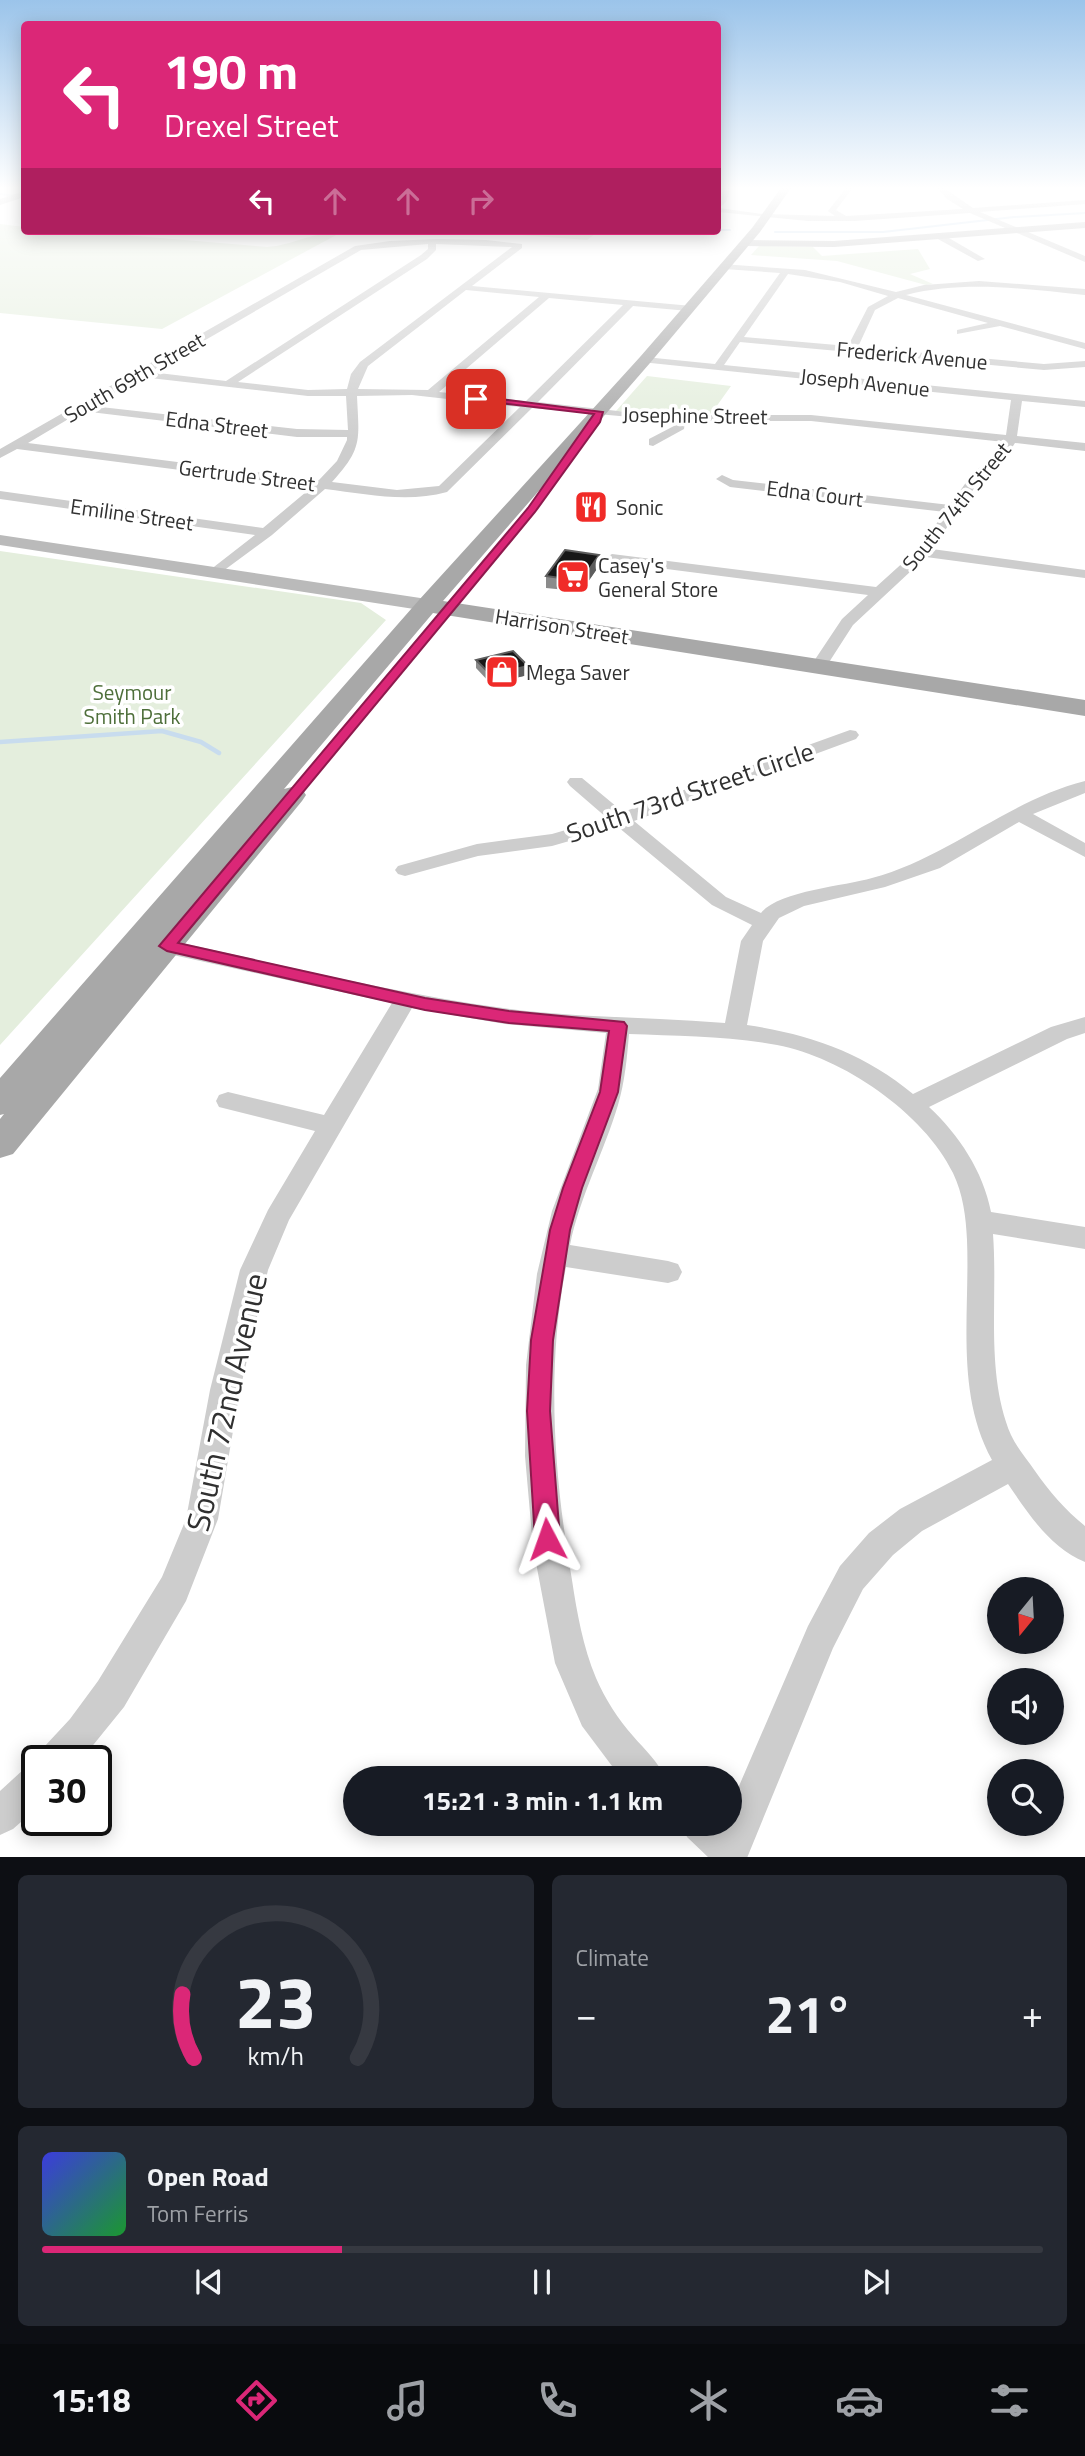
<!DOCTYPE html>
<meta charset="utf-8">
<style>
:root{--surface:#171b24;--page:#242831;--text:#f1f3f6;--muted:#9ea1a6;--line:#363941;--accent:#db2777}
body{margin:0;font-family:"Titillium Web",sans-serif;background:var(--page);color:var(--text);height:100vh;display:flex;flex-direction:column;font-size:26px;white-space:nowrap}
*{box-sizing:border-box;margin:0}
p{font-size:23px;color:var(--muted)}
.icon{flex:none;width:38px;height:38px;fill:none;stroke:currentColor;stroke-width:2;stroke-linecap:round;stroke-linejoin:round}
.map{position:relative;height:1857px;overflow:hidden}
.panel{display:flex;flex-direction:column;gap:18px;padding:18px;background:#0d0f14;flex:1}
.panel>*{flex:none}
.banner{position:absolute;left:21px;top:21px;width:700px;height:214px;border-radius:7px;box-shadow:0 4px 18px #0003;background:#db2777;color:#fff;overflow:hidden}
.needle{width:46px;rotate:198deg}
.fabs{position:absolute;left:987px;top:1577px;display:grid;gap:14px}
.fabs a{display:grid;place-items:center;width:77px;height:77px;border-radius:50%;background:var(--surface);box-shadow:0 4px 18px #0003;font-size:35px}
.speed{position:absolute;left:21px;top:1745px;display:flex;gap:14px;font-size:35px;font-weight:700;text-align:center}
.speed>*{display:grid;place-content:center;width:91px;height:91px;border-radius:50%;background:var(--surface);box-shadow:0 4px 18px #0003;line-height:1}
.speed .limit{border:4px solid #111;border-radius:10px;background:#fff;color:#111}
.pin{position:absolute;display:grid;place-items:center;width:60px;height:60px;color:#fff;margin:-30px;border-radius:14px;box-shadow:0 4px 10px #0006}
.me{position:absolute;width:77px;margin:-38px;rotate:356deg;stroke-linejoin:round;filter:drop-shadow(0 0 5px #0008)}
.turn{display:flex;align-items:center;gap:24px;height:147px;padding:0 28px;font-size:32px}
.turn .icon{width:91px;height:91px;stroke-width:2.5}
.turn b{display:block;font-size:49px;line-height:60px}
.lanes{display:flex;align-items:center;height:66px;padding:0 28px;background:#0003;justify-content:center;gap:35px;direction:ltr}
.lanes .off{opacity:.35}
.big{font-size:52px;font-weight:700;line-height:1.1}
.panel .tile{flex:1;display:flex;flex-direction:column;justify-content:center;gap:10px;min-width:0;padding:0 24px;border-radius:10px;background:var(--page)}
.panel .dial{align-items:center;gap:0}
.dial svg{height:182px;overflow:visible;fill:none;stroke:var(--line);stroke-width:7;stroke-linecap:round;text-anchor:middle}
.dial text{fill:var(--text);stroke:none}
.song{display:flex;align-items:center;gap:21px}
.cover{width:84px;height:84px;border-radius:10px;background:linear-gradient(135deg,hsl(240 70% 55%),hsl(130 70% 35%))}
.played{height:7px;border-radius:4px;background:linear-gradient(90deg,var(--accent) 30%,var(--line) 30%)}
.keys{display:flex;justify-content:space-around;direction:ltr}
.heat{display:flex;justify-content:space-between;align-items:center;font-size:38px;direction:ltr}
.panel .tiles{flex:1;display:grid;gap:18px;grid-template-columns:1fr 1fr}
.tile:last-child{grid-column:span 2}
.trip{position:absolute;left:343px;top:1766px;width:399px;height:70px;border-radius:35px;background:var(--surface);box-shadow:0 4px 18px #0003;font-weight:700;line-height:70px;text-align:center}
.tabs{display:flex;height:112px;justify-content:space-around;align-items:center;background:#090b0e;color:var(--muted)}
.tabs .icon{width:49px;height:49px}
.tabs .on{color:var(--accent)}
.tabs b{font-size:32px;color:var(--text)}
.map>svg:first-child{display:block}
</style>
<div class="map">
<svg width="1085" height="1858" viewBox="0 0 1085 1858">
<rect width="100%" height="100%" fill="#fff"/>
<path fill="#e4eedd" d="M 0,224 L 24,227 L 24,231 L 77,231 L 267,247 C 294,245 311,232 340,233 L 162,329 L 0,313 Z
M 468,231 L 599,231 L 587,240 Z
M 759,246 L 813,247 L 822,256 L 918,249 L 930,269 L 910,274 L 933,284 L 926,285 L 837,261 L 751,255 Z
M 647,376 L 731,386 L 711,414 L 670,415 L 616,411 Z
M 0,551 L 361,603 L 386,620 L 0,1045 Z"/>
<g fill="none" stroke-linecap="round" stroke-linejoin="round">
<path stroke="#c8dcee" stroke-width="2" d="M 0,194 L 24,197
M 718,230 L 730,230
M 775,232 L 883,232 L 1014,217 L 1085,213"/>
<path stroke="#c8dcee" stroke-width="4.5" d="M 0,742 L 162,731 L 201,742 L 219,753"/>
<path fill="#cdcdcd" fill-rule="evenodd" d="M 724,188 L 731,188 L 726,202 L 719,208 L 762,214 L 835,216 L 828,211 L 846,188 L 853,188 L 836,210 L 846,216 L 963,209 L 947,199 L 937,188 L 944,188 L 973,208 L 1085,200 L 1085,204 L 980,212 L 1085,256 L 1085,262 L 970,213 L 854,221 L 808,221 L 718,212 L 718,202 Z
M 936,234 L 942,234 L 985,259 L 978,261 L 936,238 Z
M 438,239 L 486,240 L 522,244 L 522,248 L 472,286 L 692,306 L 694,308 L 689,311 L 633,306 L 538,402 L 653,415 L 811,415 L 1006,435 L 1011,400 L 641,362 L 640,360 L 645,357 L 715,364 L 780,273 L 724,269 L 721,264 L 805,270 L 896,292 L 924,285 L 979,281 L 1085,289 L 1085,295 C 1025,289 965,280 906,295 L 1085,343 L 1085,349 L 1000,326 L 957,334 L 957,330 L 988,323 L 898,298 L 875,310 L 858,347 L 1044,364 L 1085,361 L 1085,367 L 1044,370 L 740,342 L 724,365 L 1085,401 L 1085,407 L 1022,401 L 1017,436 L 1085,443 L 1085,451 L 1015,443 L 1005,458 L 980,480 L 932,549 L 1085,570 L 1085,578 L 926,557 L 853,625 L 824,670 L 818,672 L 810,667 L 842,619 L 868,595 L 612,562 L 605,558 L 612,554 L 876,587 L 918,549 L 945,512 L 730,487 L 716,479 L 722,475 L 733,480 L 950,505 L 972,474 L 997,453 L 1004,442 L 811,421 L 685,421 L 684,429 L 653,446 L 649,445 L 649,439 L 674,426 L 674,421 L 532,408 L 447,492 C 407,503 366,494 325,489 L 272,535 L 215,577 L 208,573 L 210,570 L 255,535 L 0,499 L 0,491 L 263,528 L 312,487 L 17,449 L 0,458 L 0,449 L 355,246 L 390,241 ZM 428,244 L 428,249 L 421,255 L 226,381 L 150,372 L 361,250 ZM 436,244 L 512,247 L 360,362 L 351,374 L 347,389 L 308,390 L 238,382 L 427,259 L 436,250 ZM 788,274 L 840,282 L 888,296 L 868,307 L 848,346 L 744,337 ZM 466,290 L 539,297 L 428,390 L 358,389 L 368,366 ZM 549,298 L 623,305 L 526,401 L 439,392 ZM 141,377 L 308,396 L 346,396 L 348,430 L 297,429 L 92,406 ZM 412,395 L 520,407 L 439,486 L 397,490 L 332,482 C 363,448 359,440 357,396 ZM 82,411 L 297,437 L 347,437 L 347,440 L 337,461 L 319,480 L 28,443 Z
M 850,730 L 856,731 L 859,735 L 856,739 L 634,821 L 726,897 L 761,913 C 778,891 845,886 872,878 C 949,857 1007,801 1085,781 L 1085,793 L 1033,814 L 1085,843 L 1085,857 L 1019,822 L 940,868 L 885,887 L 804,906 L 779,918 L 763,941 L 747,1025 C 809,1034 864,1053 913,1094 L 1051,1027 L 1085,1017 L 1085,1033 L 1067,1039 L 929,1107 C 959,1135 983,1171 991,1212 L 1085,1227 L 1085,1249 L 993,1234 C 998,1300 985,1373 1011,1435 C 1017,1448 1027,1459 1035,1471 C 1049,1491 1065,1510 1085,1526 L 1085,1562 C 1050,1548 1028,1513 1008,1484 L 922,1531 L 893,1555 L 863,1589 L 833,1648 L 747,1858 L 709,1858 L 687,1837 L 681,1824 L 730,1824 L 730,1807 L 739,1786 L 808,1626 L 840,1566 L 869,1533 L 900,1509 L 992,1460 C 955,1393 970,1313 967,1240 C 966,1217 963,1194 953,1173 C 924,1113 842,1057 777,1045 C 728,1036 678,1036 629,1034 C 627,1058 625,1081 618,1105 C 604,1152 580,1196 570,1245 L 668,1261 L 678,1264 L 682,1272 L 678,1280 L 668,1283 L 566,1267 C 546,1370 554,1477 572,1580 C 577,1613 583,1647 596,1678 C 605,1699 618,1719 633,1736 C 645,1750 658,1761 665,1778 L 621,1778 L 582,1726 L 555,1663 L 533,1547 L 525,1456 L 526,1365 L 537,1274 L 552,1211 L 598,1089 L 606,1033 L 505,1024 L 412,1008 L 289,1220 L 268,1270 L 240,1390 L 218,1519 L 186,1601 L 124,1707 L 81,1760 L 39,1760 L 44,1747 L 70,1719 L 98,1681 L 162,1577 L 186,1519 L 210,1390 L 240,1270 L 268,1210 L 315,1131 L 219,1107 L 216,1101 L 219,1095 L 228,1092 L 324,1115 L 392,1003 L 155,951 L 147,949 L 144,944 L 147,939 L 155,937 C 271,962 386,992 503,1008 C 577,1018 651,1017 725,1023 L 741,941 L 752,925 L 712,905 L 618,827 L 552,846 L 478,856 L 405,876 L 398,874 L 395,870 L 398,866 L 477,844 L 552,834 L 607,818 L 570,786 L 567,782 L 570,778 L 582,778 L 623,812 Z
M 37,1764 L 37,1808 L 13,1829 L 0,1835 L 0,1791 L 24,1769 Z"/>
<path fill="#bababa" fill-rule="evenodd" d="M 24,191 L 24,197 L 0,205 L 0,199 Z
M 1085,222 L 1085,228 L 834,247 L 745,246 L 740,243 L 745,240 L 834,241 Z
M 0,535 L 427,599 L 434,601 L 437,605 L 434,609 L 427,611 L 0,545 Z"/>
<path fill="#a8a8a8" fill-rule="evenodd" d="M 781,188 L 791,188 L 760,232 L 650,363 L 443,601 L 1085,700 L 1085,716 L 433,613 L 284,789 L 292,787 L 302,789 L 306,795 L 302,801 L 13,1154 L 0,1158 L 0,1119 L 4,1114 L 0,1115 L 0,1078 L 419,600 L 640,357 L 752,228 Z"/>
</g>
<path fill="#8b8b8b" d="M 599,566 L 583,589 L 569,587 L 566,590 L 546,588 L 546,576 Z
M 476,660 L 528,666 L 528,675 L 491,684 L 476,668 Z"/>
<path fill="#5d5d5d" d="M 599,555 L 599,566 L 583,589 L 584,577 Z
M 569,575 L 569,587 L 566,590 L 567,579 Z
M 528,666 L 528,675 L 491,684 L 491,675 Z"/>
<path fill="#171717" stroke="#5d5d5d" stroke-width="2" d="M 565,550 L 599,555 L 584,577 L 569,575 L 567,579 L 546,576 Z
M 513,651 L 528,666 L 491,675 L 476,660 Z"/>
<linearGradient id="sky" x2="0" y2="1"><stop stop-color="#9bc4ea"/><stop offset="0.42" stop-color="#fff"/><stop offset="1" stop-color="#fff" stop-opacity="0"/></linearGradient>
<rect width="1085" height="448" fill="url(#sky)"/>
<path fill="#db2777" stroke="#8e194d" stroke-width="2" d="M 476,396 L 603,412 L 600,422 L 535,512 L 178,943 L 425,998 L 509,1011 L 624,1022 L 627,1026 L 618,1092 L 582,1188 L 570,1230 L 553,1340 L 550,1411 L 560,1539 L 556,1547 L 547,1551 L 539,1547 L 535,1539 L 527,1411 L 531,1340 L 550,1230 L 563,1188 L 600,1092 L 609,1031 L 509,1023 L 425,1010 L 167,951 L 159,946 L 528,508 L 594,414 L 473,400 Z"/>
<defs>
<symbol id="restaurant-square" viewBox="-11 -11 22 22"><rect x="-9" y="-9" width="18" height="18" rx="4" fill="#f02b28" stroke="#fff"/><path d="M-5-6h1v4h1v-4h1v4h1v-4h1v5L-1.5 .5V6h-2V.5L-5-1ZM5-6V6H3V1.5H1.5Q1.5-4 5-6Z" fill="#fff"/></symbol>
<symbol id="supermarket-square" viewBox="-11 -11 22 22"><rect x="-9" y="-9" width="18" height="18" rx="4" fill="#f02b28" stroke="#fff"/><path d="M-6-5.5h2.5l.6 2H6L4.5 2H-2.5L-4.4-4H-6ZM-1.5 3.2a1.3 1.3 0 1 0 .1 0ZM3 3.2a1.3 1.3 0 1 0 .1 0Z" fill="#fff"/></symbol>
<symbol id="shop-square" viewBox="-11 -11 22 22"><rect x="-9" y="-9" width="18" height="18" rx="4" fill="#f02b28" stroke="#fff"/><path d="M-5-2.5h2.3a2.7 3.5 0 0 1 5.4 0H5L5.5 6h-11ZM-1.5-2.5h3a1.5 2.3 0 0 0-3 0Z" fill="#fff"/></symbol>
</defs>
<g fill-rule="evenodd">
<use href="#restaurant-square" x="572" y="488" width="38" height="38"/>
<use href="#supermarket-square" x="554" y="558" width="38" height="38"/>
<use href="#shop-square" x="483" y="653" width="38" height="38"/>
</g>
<g text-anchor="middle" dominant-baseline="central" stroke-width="7" stroke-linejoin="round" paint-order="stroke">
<g font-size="21" fill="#303030" stroke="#fff">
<text transform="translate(912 355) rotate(5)">Frederick Avenue</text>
<text transform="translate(134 377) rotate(-30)">South 69th Street</text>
<text transform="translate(865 382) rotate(6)">Joseph Avenue</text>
<text transform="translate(695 415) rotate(1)">Josephine Street</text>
<text transform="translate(217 424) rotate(7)">Edna Street</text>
<text transform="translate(247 475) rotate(7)">Gertrude Street</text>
<text transform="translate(815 493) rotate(7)">Edna Court</text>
<text transform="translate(956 506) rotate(-51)">South 74th Street</text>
<text transform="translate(132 514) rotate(8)">Emiline Street</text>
<text transform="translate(562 626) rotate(9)">Harrison Street</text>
</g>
<g font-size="21" fill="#303030" stroke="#fff" text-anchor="start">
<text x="616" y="507">Sonic</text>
<text x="598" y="565">Casey's<tspan x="598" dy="24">General Store</tspan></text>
<text x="526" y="672">Mega Saver</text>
</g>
<g font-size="21" fill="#4e6f3a" stroke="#fff">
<text x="132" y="692">Seymour<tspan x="132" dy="24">Smith Park</tspan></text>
</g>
<g font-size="26" fill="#303030" stroke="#fff">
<text transform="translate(690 792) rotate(-19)">South 73rd Street Circle</text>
</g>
<g font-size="32" fill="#303030" stroke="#fff">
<text transform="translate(226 1402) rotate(-77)">South 72nd Avenue</text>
</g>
</g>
</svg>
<div class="fabs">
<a><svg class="needle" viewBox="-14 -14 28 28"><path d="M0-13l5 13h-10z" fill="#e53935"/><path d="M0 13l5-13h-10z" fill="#9ea1a6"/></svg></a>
<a><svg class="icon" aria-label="sound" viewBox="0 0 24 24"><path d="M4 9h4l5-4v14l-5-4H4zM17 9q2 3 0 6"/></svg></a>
<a><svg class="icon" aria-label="search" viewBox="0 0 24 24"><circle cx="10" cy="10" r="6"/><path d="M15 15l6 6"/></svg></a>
</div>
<div class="speed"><div class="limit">30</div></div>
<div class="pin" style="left:476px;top:399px;background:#d93025"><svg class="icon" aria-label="arrive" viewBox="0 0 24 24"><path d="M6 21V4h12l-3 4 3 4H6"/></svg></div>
<svg class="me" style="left:547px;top:1539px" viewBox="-20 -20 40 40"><path d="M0-17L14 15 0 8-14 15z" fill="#db2777" stroke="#fff" stroke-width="4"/></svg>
<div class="trip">15:21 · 3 min · 1.1 km</div>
<div class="banner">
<div class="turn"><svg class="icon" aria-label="left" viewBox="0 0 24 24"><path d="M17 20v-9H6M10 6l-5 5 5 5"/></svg><div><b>190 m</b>Drexel Street</div></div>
<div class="lanes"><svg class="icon" aria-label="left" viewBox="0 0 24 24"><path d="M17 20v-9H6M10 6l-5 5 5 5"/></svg><svg class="icon off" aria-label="ahead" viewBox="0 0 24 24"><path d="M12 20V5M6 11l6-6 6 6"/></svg><svg class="icon off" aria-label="ahead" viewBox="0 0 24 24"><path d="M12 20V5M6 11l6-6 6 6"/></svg><svg class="icon off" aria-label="right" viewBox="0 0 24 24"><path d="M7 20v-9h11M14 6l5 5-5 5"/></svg></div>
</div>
</div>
<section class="panel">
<div class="tiles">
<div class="tile dial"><svg viewBox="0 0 100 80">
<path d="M14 69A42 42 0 1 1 86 69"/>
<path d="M14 69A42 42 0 0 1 9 41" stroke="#db2777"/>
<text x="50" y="56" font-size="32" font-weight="700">23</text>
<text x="50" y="72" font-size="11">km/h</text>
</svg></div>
<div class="tile"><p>Climate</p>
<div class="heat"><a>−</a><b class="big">21°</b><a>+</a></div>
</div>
<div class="tile">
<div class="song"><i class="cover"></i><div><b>Open Road</b><p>Tom Ferris</p></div></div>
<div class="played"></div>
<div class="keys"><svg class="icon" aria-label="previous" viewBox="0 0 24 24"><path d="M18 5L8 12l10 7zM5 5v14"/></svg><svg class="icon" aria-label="pause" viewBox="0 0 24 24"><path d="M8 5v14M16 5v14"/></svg><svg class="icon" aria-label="next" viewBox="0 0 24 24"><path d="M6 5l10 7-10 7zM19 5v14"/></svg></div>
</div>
</div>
</section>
<nav class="tabs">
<b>15:18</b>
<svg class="icon on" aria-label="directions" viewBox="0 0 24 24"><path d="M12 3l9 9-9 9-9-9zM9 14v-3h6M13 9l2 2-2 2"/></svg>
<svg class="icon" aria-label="music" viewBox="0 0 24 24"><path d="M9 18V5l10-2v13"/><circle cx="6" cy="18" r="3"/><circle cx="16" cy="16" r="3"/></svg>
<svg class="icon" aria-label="phone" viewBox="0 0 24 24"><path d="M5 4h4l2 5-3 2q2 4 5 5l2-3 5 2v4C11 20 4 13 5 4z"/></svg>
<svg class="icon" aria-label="climate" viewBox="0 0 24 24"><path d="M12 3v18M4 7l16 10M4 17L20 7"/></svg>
<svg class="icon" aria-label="car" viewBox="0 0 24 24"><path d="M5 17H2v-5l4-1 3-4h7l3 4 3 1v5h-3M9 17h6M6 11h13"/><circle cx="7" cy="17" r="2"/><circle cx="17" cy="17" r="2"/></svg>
<svg class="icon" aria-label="filters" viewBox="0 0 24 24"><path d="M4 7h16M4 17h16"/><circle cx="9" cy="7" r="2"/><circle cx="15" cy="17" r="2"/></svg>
</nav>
